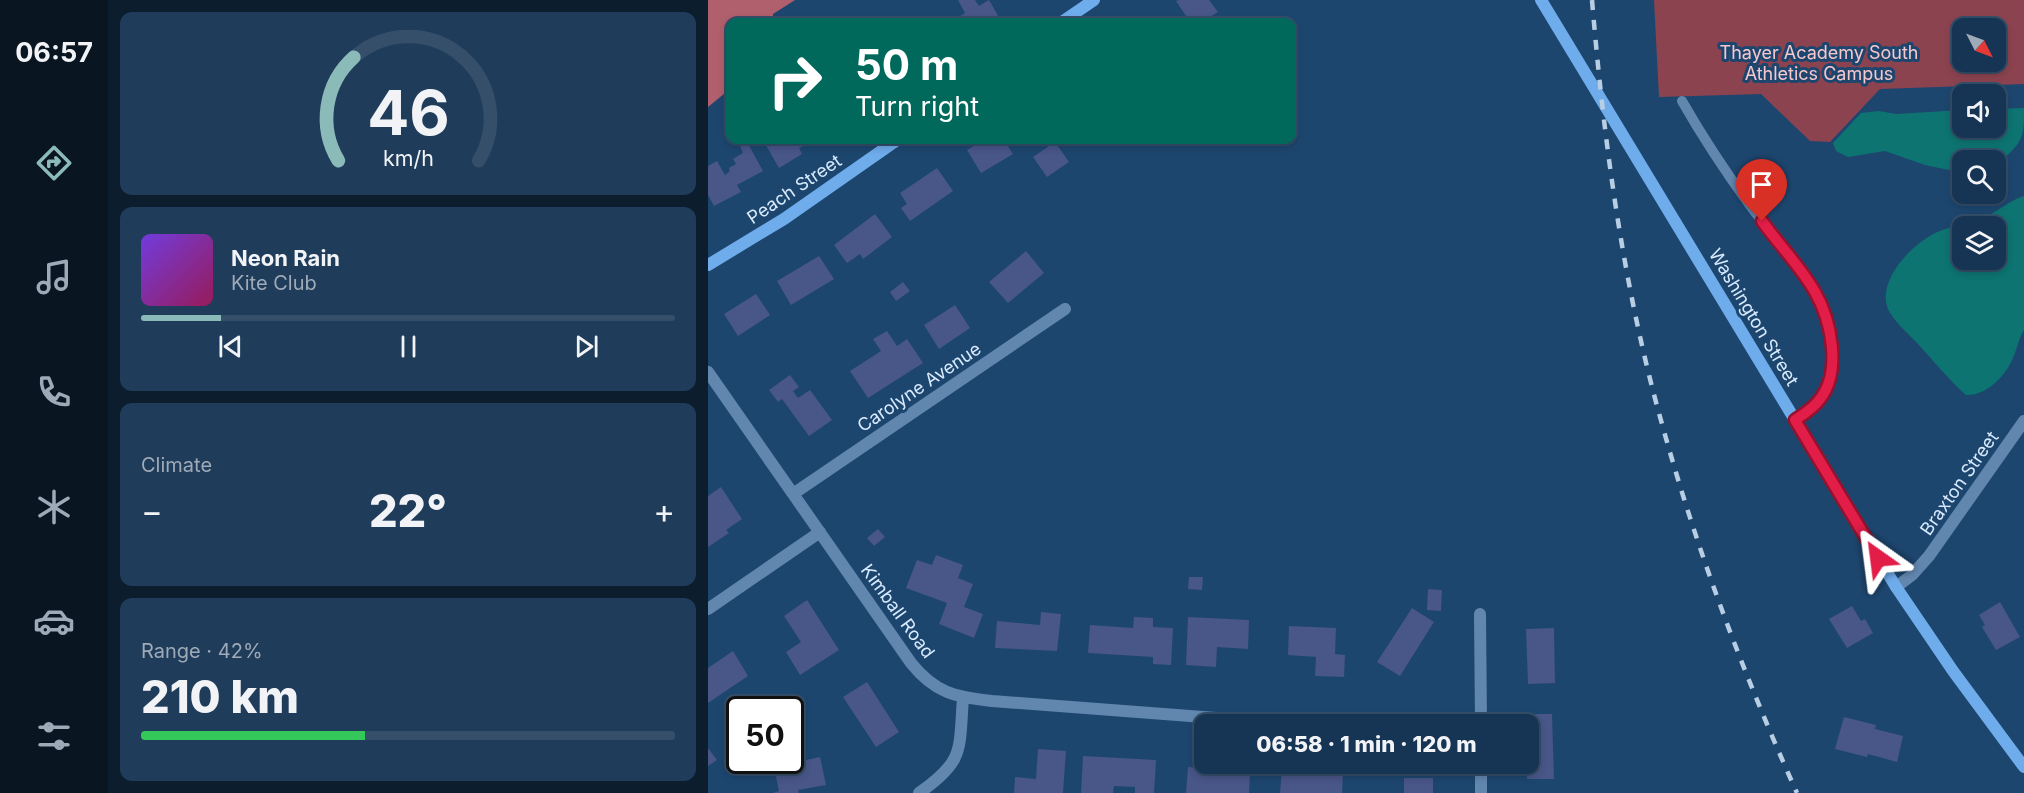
<!DOCTYPE html>
<meta charset="utf-8">
<style>
:root{--surface:#163453;--page:#1f3c5a;--text:#f1f3f6;--muted:#9eaab8;--line:#354f6a;--accent:#8bbbb9}
body{margin:0;font-family:Inter,sans-serif;background:var(--page);color:var(--text);height:100vh;display:flex;flex-direction:column;font-size:22px;white-space:nowrap}
*{box-sizing:border-box;margin:0}
p{font-size:20px;color:var(--muted)}
.icon{flex:none;width:33px;height:33px;fill:none;stroke:currentColor;stroke-width:2;stroke-linecap:round;stroke-linejoin:round}
.map{position:relative;flex:1;overflow:hidden}
.drawer{display:flex;flex-direction:column;gap:12px;padding:12px;background:#0c1d2e;width:600px}
.drawer>*{flex:none}
.banner{position:absolute;left:18px;top:18px;width:570px;height:126px;border-radius:12px;box-shadow:0 3px 9px #0003,0 0 0 2px var(--line);background:#00695c;color:#fff;overflow:hidden}
.needle{width:39px;rotate:132deg}
.buttons{position:absolute;left:1244px;top:18px;display:grid;gap:12px}
.buttons a{display:grid;place-items:center;width:54px;height:54px;border-radius:12px;background:var(--surface);box-shadow:0 3px 9px #0003,0 0 0 2px var(--line);font-size:30px}
.speed{position:absolute;left:18px;top:696px;display:flex;gap:12px;font-size:30px;font-weight:700;text-align:center}
.speed>*{display:grid;place-content:center;width:78px;height:78px;border-radius:50%;background:var(--surface);box-shadow:0 3px 9px #0003,0 0 0 2px var(--line);line-height:1}
.speed .limit{border:3px solid #111;border-radius:9px;background:#fff;color:#111}
.pin{position:absolute;display:grid;place-items:center;width:51px;height:51px;color:#fff;margin:-62px -26px;border-radius:50% 50% 50% 0;rotate:-45deg;box-shadow:0 0 6px #0007}
.pin .icon{rotate:45deg}
.me{position:absolute;width:66px;margin:-33px;rotate:329deg;stroke-linejoin:round;filter:drop-shadow(0 0 4px #0008)}
.turn{display:flex;align-items:center;gap:21px;height:126px;padding:0 30px;font-size:27px}
.turn .icon{width:78px;height:78px;stroke-width:2.5}
.turn b{display:block;font-size:42px;line-height:51px}
.big{font-size:45px;font-weight:800;line-height:1.1}
.drawer .tile{flex:1;display:flex;flex-direction:column;justify-content:center;gap:9px;min-width:0;padding:0 21px;border-radius:12px;background:var(--page)}
.drawer .dial{align-items:center;gap:0}
.dial svg{height:156px;overflow:visible;fill:none;stroke:var(--line);stroke-width:7;stroke-linecap:round;text-anchor:middle}
.dial text{fill:var(--text);stroke:none}
.song{display:flex;align-items:center;gap:18px}
.cover{width:72px;height:72px;border-radius:9px;background:linear-gradient(135deg,hsl(260 70% 55%),hsl(330 70% 35%))}
.played{height:6px;border-radius:3px;background:linear-gradient(90deg,var(--accent) 15%,var(--line) 15%)}
.keys{display:flex;justify-content:space-around;direction:ltr}
.heat{display:flex;justify-content:space-between;align-items:center;font-size:33px;direction:ltr}
.charge{height:9px;border-radius:4px;background:linear-gradient(90deg,#34c759 42%,var(--line) 0)}
.trip{position:absolute;left:486px;top:714px;width:345px;height:60px;border-radius:12px;background:var(--surface);box-shadow:0 3px 9px #0003,0 0 0 2px var(--line);font-weight:800;line-height:60px;text-align:center}
main{display:flex;flex:1;min-height:0}
.tab-bar{display:flex;flex-direction:column;width:108px;justify-content:space-around;align-items:center;background:#091521;color:var(--muted)}
.tab-bar .icon{width:42px;height:42px}
.tab-bar .active{color:var(--accent)}
.tab-bar b{font-size:27px;color:var(--text)}
.map>svg:first-child{display:block}
</style>
<main>
<nav class="tab-bar">
<b>06:57</b>
<svg class="icon active" aria-label="directions" viewBox="0 0 24 24"><path d="M12 3l9 9-9 9-9-9zM9 14v-3h6M13 9l2 2-2 2"/></svg>
<svg class="icon" aria-label="music" viewBox="0 0 24 24"><path d="M9 18V5l10-2v13"/><circle cx="6" cy="18" r="3"/><circle cx="16" cy="16" r="3"/></svg>
<svg class="icon" aria-label="phone" viewBox="0 0 24 24"><path d="M5 4h4l2 5-3 2q2 4 5 5l2-3 5 2v4C11 20 4 13 5 4z"/></svg>
<svg class="icon" aria-label="climate" viewBox="0 0 24 24"><path d="M12 3v18M4 7l16 10M4 17L20 7"/></svg>
<svg class="icon" aria-label="car" viewBox="0 0 24 24"><path d="M5 17H2v-5l4-1 3-4h7l3 4 3 1v5h-3M9 17h6M6 11h13"/><circle cx="7" cy="17" r="2"/><circle cx="17" cy="17" r="2"/></svg>
<svg class="icon" aria-label="filters" viewBox="0 0 24 24"><path d="M4 7h16M4 17h16"/><circle cx="9" cy="7" r="2"/><circle cx="15" cy="17" r="2"/></svg>
</nav>
<section class="drawer">
<div class="tile dial"><svg viewBox="0 0 100 80">
<path d="M14 69A42 42 0 1 1 86 69"/>
<path d="M14 69A42 42 0 0 1 22 16" stroke="#8bbbb9"/>
<text x="50" y="56" font-size="32" font-weight="700">46</text>
<text x="50" y="72" font-size="11">km/h</text>
</svg></div>
<div class="tile">
<div class="song"><i class="cover"></i><div><b>Neon Rain</b><p>Kite Club</p></div></div>
<div class="played"></div>
<div class="keys"><svg class="icon" aria-label="previous" viewBox="0 0 24 24"><path d="M18 5L8 12l10 7zM5 5v14"/></svg><svg class="icon" aria-label="pause" viewBox="0 0 24 24"><path d="M8 5v14M16 5v14"/></svg><svg class="icon" aria-label="next" viewBox="0 0 24 24"><path d="M6 5l10 7-10 7zM19 5v14"/></svg></div>
</div>
<div class="tile"><p>Climate</p>
<div class="heat"><a>−</a><b class="big">22°</b><a>+</a></div>
</div>
<div class="tile"><p>Range · 42%</p><b class="big">210 km</b><div class="charge"></div></div>
</section>
<div class="map">
<svg width="1316" height="793" viewBox="0 0 1316 793">
<rect width="100%" height="100%" fill="#1d466f"/>
<path fill="#8c4350" fill-rule="evenodd" d="M 946,0 L 1316,0 L 1316,84 L 1172,89 L 1122,142 L 1102,141 L 1053,94 L 951,97 ZM 1254,28 L 1287,28 L 1287,62 L 1254,62 Z"/>
<path fill="#b05f6c" d="M 0,0 L 87,0 L 65,14 L 65,22 L 22,22 L 22,89 L 0,107 Z"/>
<path fill="#0d7471" fill-rule="evenodd" d="M 1316,108 C 1316,136 1316,141 1294,160 L 1254,160 L 1254,168 L 1241,170 L 1217,165 L 1177,151 L 1140,157 L 1128,151 L 1125,143 L 1153,113 L 1171,111 L 1188,114 L 1254,110 L 1254,128 L 1287,128 L 1287,109 Z
M 1316,196 L 1316,330 C 1310,340 1309,350 1304,360 C 1296,378 1277,396 1258,395 C 1240,379 1226,361 1210,344 C 1201,334 1186,322 1180,309 C 1168,280 1206,241 1232,231 C 1246,225 1262,225 1276,218 C 1290,211 1301,201 1316,196 ZM 1254,226 L 1287,226 L 1287,260 L 1254,260 Z"/>
<path fill="#485688" d="M 250,0 L 267,0 L 271,6 L 281,0 L 293,21 L 290,22 L 252,22 L 249,18 L 257,13 Z
M 471,0 L 501,0 L 510,12 L 494,22 L 482,22 L 468,1 Z
M 55,140 L 95,140 L 98,145 L 91,148 L 94,154 L 71,168 Z
M 275,140 L 296,140 L 305,154 L 273,173 L 259,150 Z
M 39,142 L 55,171 L 29,185 L 33,192 L 6,206 L 0,195 L 0,166 L 9,161 L 17,175 L 22,171 L 21,168 L 28,164 L 25,159 L 35,153 L 32,146 Z
M 347,142 L 361,162 L 339,177 L 325,157 Z
M 229,168 L 245,191 L 202,221 L 193,208 L 199,204 L 192,193 Z
M 167,214 L 184,237 L 155,259 L 152,254 L 139,263 L 126,245 Z
M 318,251 L 336,273 L 300,303 L 281,282 Z
M 111,256 L 126,279 L 83,305 L 69,281 Z
M 195,282 L 202,291 L 188,301 L 182,292 Z
M 48,294 L 62,315 L 30,336 L 16,314 Z
M 247,305 L 262,328 L 231,349 L 216,325 Z
M 179,331 L 189,346 L 199,339 L 215,363 L 160,398 L 142,371 L 173,351 L 165,339 Z
M 82,375 L 91,387 L 85,391 L 90,398 L 102,390 L 124,420 L 101,436 L 74,399 L 70,402 L 61,390 Z
M 13,487 L 34,519 L 18,530 L 21,533 L 0,547 L 0,496 Z
M 170,529 L 177,537 L 166,546 L 159,538 Z
M 228,555 L 255,565 L 250,578 L 265,584 L 256,607 L 275,614 L 266,638 L 231,624 L 239,603 L 198,588 L 209,560 L 224,565 Z
M 481,577 L 495,577 L 494,590 L 480,589 Z
M 720,589 L 734,590 L 733,611 L 719,610 Z
M 99,600 L 131,650 L 92,675 L 78,652 L 93,642 L 76,616 Z
M 1292,602 L 1312,637 L 1288,650 L 1274,627 L 1277,625 L 1271,615 Z
M 1144,606 L 1153,621 L 1157,619 L 1165,633 L 1139,648 L 1121,619 Z
M 704,608 L 726,622 L 692,676 L 669,662 Z
M 333,612 L 353,614 L 349,651 L 287,648 L 289,621 L 332,625 Z
M 426,617 L 445,618 L 445,627 L 465,628 L 463,665 L 445,664 L 445,657 L 380,653 L 382,625 L 425,628 Z
M 480,617 L 541,620 L 540,649 L 509,647 L 508,667 L 478,665 Z
M 581,626 L 628,628 L 627,654 L 637,655 L 636,677 L 607,676 L 608,657 L 580,655 Z
M 846,628 L 847,683 L 820,684 L 818,629 Z
M 25,651 L 40,676 L 0,703 L 0,668 Z
M 159,682 L 191,732 L 168,747 L 135,697 Z
M 818,714 L 844,714 L 846,779 L 819,779 L 820,724 L 818,724 Z
M 1136,717 L 1168,725 L 1167,729 L 1195,736 L 1189,762 L 1160,754 L 1159,757 L 1127,749 Z
M 0,748 L 9,760 L 0,766 Z
M 330,749 L 358,751 L 355,793 L 306,793 L 307,777 L 328,779 Z
M 375,756 L 448,760 L 446,793 L 427,793 L 427,787 L 406,786 L 405,793 L 373,793 Z
M 112,757 L 118,785 L 90,790 L 91,793 L 65,793 L 71,791 L 66,767 Z
M 492,760 L 496,761 L 496,764 L 528,764 L 528,773 L 542,774 L 541,793 L 478,793 L 480,767 L 492,768 Z
M 574,769 L 635,774 L 634,793 L 572,793 Z
M 696,778 L 725,778 L 725,793 L 696,793 Z"/>
<g fill="none" stroke-linecap="round" stroke-linejoin="round">
<path stroke="#6287af" stroke-width="10" d="M 974,101 C 994,136 1017,171 1041,204 C 1062,233 1089,261 1107,291 C 1123,319 1133,368 1115,396 C 1108,407 1097,413 1087,420"/>
<path stroke="#6287af" stroke-width="12" d="M 0,372 L 203,663 C 227,693 247,697 284,701 L 588,724
M 85,494 L 357,309
M 1188,587 L 1204,575 L 1221,556 L 1316,421
M 0,609 L 112,532
M 772,614 L 773,724
M 773,764 L 773,793
M 211,793 C 257,761 251,750 255,698"/>
<path stroke="#6faceb" stroke-width="12" d="M 833,0 L 1188,587 L 1245,671 L 1316,767
M 354,22 L 386,0
M 0,265 L 76,219 L 189,140"/>
<path stroke="#b8cee4" stroke-width="4.5" stroke-dasharray="10 10" stroke-linecap="butt" d="M 884,0 C 896,143 915,286 954,424 C 989,551 1035,673 1089,793"/>
</g>
<g fill="none" stroke-linecap="round" stroke-linejoin="round">
<defs>
<path id="route" d="M 1054,221 C 1071,245 1093,267 1107,292 C 1123,320 1134,371 1112,399 C 1106,408 1096,414 1087,420 L 1170,558"/>
</defs>
<use href="#route" stroke="#92132f" stroke-width="15"/>
<use href="#route" stroke="#e11d48" stroke-width="10"/>
</g>
<g text-anchor="middle" dominant-baseline="central" stroke-width="6" stroke-linejoin="round" paint-order="stroke">
<g font-size="18" fill="#f6c7cc" stroke="#1d466f">
<text x="1111" y="52">Thayer Academy South<tspan x="1111" dy="21">Athletics Campus</tspan></text>
</g>
<g font-size="18" fill="#d8eafd" stroke="#1d466f">
<text transform="translate(86 189) rotate(-34)">Peach Street</text>
<text transform="translate(1046 317) rotate(59)">Washington Street</text>
<text transform="translate(211 387) rotate(-34)">Carolyne Avenue</text>
<text transform="translate(1251 483) rotate(-55)">Braxton Street</text>
<text transform="translate(190 611) rotate(54)">Kimball Road</text>
</g>
</g>
</svg>
<div class="buttons">
<a><svg class="needle" viewBox="-14 -14 28 28"><path d="M0-13l5 13h-10z" fill="#e53935"/><path d="M0 13l5-13h-10z" fill="#9eaab8"/></svg></a>
<a><svg class="icon" aria-label="sound" viewBox="0 0 24 24"><path d="M4 9h4l5-4v14l-5-4H4zM17 9q2 3 0 6"/></svg></a>
<a><svg class="icon" aria-label="search" viewBox="0 0 24 24"><circle cx="10" cy="10" r="6"/><path d="M15 15l6 6"/></svg></a>
<a><svg class="icon" aria-label="layers" viewBox="0 0 24 24"><path d="M12 4l9 5-9 5-9-5zM3 14l9 5 9-5"/></svg></a>
</div>
<div class="speed"><div class="limit">50</div></div>
<div class="pin" style="left:1054px;top:221px;background:#d93025"><svg class="icon" aria-label="arrive" viewBox="0 0 24 24"><path d="M6 21V4h12l-3 4 3 4H6"/></svg></div>
<svg class="me" style="left:1170px;top:558px" viewBox="-20 -20 40 40"><path d="M0-17L14 15 0 8-14 15z" fill="#e11d48" stroke="#fff" stroke-width="4"/></svg>
<div class="trip">06:58 · 1 min · 120 m</div>
<div class="banner">
<div class="turn"><svg class="icon" aria-label="right" viewBox="0 0 24 24"><path d="M7 20v-9h11M14 6l5 5-5 5"/></svg><div><b>50 m</b>Turn right</div></div>
</div>
</div>
</main>
